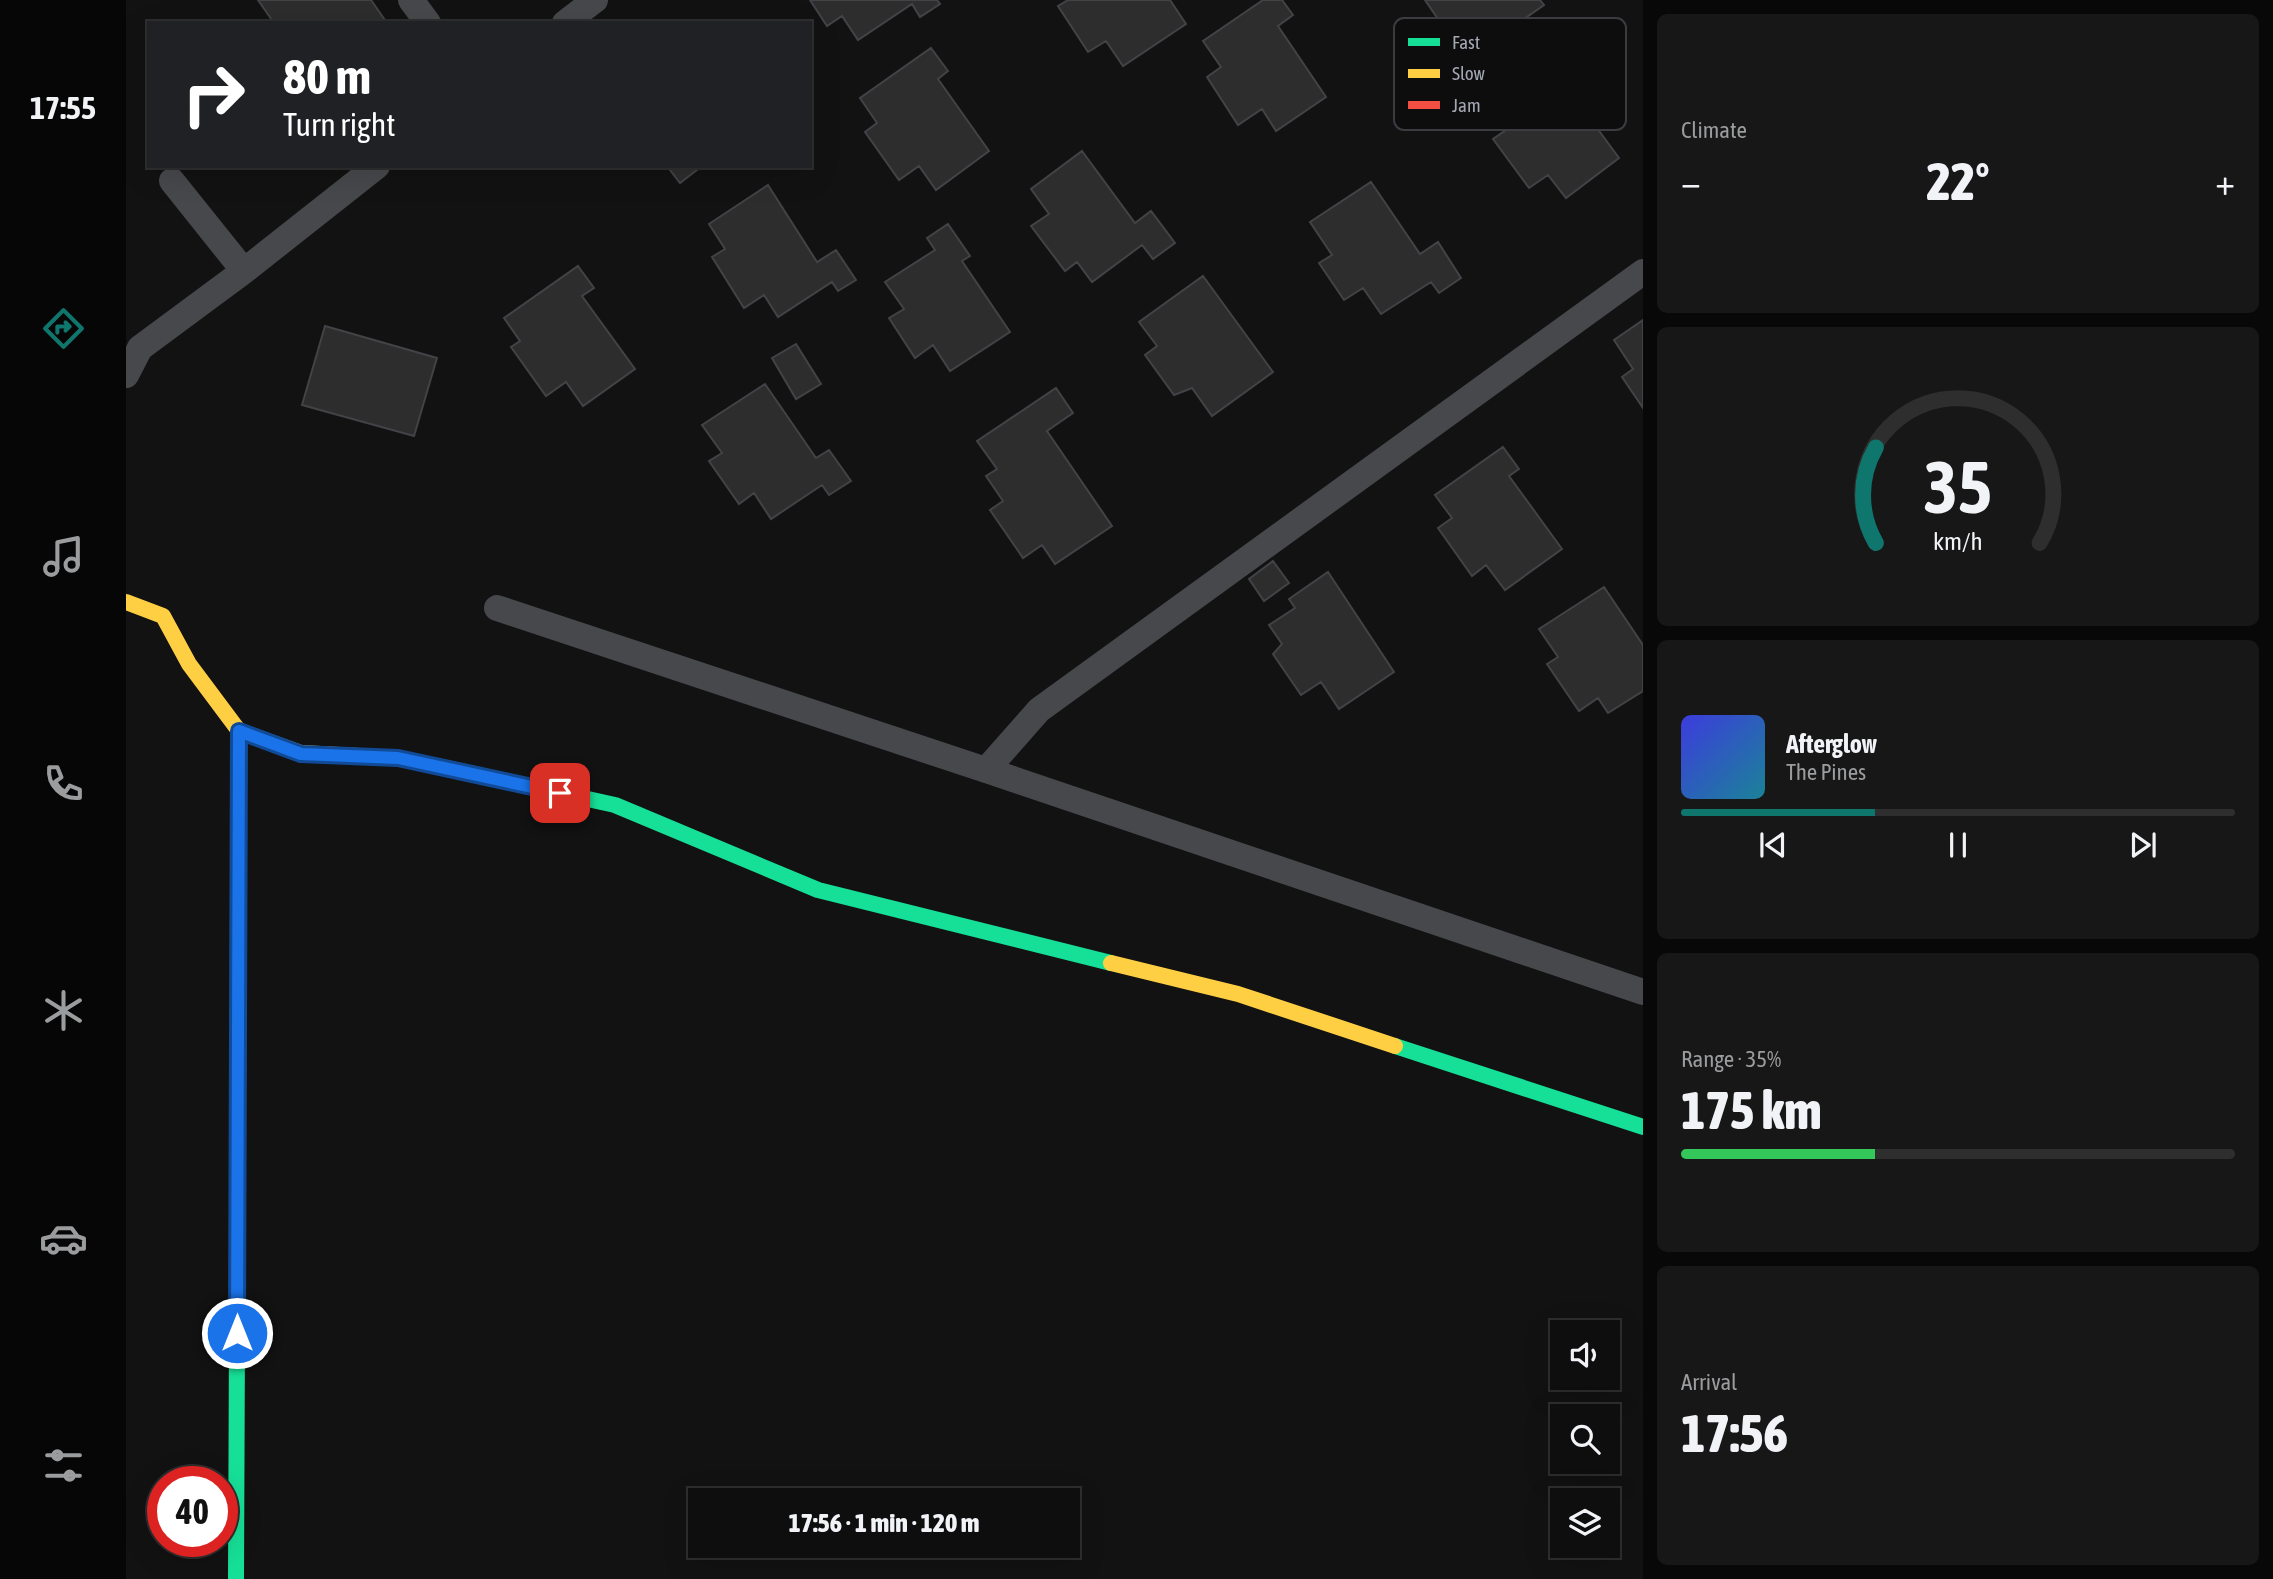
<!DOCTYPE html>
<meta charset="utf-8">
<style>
:root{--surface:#0e0e0e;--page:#171717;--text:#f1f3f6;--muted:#9b9c9e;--line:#2e2e2e;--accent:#0f766e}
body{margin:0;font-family:"Asap Condensed",sans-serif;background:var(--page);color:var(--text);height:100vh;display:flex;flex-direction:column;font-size:26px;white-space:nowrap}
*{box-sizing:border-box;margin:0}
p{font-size:23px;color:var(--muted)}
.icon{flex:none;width:38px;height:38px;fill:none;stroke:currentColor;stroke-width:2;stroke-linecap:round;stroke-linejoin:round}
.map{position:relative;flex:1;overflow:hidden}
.drawer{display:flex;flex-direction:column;gap:14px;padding:14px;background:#080808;width:630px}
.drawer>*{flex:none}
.top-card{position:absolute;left:21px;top:21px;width:665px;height:147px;border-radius:0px;box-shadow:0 7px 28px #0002,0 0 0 2px var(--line);background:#202124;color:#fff;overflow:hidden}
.controls{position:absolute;left:1424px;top:1320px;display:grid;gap:14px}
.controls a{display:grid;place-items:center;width:70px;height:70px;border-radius:0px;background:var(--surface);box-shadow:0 7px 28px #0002,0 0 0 2px var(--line);font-size:35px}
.speed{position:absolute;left:21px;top:1466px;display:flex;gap:14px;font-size:35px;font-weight:700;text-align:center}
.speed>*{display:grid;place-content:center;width:91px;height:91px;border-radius:50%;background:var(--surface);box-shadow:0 7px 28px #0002,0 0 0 2px var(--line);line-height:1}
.speed .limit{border:10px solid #d22;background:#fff;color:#111}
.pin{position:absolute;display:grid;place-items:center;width:60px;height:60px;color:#fff;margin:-30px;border-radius:14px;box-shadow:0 4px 10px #0006}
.me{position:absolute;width:77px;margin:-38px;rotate:0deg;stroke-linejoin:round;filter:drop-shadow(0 0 5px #0008)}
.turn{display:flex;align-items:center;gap:24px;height:147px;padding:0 21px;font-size:32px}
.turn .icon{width:91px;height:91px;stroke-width:2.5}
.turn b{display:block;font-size:49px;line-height:60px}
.big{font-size:52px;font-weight:800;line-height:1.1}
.drawer .widget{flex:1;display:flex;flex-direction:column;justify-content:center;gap:10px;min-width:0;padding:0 24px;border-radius:10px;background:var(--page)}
.drawer .dial{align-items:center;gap:0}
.dial svg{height:182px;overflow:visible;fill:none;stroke:var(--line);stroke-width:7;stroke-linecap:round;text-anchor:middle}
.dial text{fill:var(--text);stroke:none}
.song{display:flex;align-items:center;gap:21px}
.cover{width:84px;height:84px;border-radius:10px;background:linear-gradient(135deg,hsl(240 70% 55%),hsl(190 70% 35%))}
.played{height:7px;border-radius:4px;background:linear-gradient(90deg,var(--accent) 35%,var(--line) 35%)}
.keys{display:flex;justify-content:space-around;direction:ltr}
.heat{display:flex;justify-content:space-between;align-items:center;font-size:38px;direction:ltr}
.charge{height:10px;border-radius:5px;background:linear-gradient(90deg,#34c759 35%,var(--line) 0)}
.trip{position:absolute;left:562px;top:1488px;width:392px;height:70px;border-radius:0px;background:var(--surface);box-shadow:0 7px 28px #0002,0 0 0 2px var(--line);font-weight:800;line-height:70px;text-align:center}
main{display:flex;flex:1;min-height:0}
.dock{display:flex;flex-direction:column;width:126px;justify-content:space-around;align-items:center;background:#060606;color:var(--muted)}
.dock .icon{width:49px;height:49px}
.dock .active{color:var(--accent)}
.dock b{font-size:32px;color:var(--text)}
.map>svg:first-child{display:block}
</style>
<main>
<nav class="dock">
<b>17:55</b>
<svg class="icon active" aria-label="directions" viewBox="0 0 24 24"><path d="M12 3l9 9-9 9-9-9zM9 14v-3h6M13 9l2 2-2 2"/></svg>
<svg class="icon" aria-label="music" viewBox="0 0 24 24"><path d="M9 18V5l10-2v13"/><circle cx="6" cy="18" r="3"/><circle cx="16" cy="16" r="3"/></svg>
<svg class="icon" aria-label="phone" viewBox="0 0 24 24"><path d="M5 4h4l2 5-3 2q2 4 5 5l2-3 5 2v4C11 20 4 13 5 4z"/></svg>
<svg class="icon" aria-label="climate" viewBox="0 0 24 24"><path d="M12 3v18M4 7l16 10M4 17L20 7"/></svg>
<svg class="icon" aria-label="car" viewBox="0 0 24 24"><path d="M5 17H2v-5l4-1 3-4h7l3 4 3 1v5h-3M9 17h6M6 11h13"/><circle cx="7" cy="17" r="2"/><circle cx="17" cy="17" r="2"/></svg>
<svg class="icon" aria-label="filters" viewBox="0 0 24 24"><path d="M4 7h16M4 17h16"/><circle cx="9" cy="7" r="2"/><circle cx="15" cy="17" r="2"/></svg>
</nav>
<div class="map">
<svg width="1517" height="1579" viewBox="0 0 1517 1579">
<rect width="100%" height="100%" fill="#121213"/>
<path fill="#2d2d2e" stroke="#424346" stroke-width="2" d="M 132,0 L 245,0 L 261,23 L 148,23 Z
M 684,0 L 811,0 L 814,4 L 794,17 L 786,4 L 732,40 L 716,16 L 701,26 Z
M 942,0 L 1044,0 L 1060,24 L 997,66 L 980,41 L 962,52 L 932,6 Z
M 1137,0 L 1156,0 L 1167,15 L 1152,26 L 1200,97 L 1150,131 L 1136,109 L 1112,125 L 1081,77 L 1095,67 L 1077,41 Z
M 1299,0 L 1414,0 L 1418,5 L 1358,47 L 1341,23 L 1323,35 Z
M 805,48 L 822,71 L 812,79 L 863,151 L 810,190 L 793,166 L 773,180 L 739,132 L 751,123 L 734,98 Z
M 1434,55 L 1449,75 L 1438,83 L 1493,158 L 1440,198 L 1422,175 L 1403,188 L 1367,139 L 1380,130 L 1362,108 Z
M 956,151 L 1009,223 L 1025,211 L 1049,243 L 1027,259 L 1016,245 L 966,282 L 951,262 L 939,271 L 905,226 L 923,214 L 905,189 Z
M 541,166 L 576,166 L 554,183 Z
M 1245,182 L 1294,254 L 1312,242 L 1335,278 L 1313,293 L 1305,282 L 1255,314 L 1237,288 L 1218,300 L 1193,263 L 1206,255 L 1184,222 Z
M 642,185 L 691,262 L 710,250 L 730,280 L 712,291 L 706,282 L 652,317 L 638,295 L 618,308 L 586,257 L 599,249 L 583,224 Z
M 822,224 L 844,256 L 836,261 L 884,332 L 824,371 L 807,345 L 789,358 L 763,318 L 778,309 L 759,282 L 809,250 L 801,238 Z
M 452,266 L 468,288 L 456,296 L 509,369 L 457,406 L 440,382 L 420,396 L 385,347 L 394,341 L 378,318 Z
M 1077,276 L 1147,372 L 1086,416 L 1066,388 L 1048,395 L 1019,355 L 1031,346 L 1013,322 Z
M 1517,320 L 1517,408 L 1496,377 L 1507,369 L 1488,340 Z
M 199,326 L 311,358 L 288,436 L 176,405 Z
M 670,344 L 695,384 L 670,399 L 646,358 Z
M 639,384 L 690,458 L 703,450 L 725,481 L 703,495 L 696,485 L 645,519 L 628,493 L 613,504 L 583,461 L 596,453 L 576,425 Z
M 930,388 L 947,413 L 921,431 L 986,526 L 929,564 L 916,545 L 897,558 L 864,510 L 877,501 L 860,476 L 871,469 L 851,441 Z
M 1377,447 L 1393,469 L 1383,476 L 1436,549 L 1379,590 L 1360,565 L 1346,576 L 1312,528 L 1326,518 L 1309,495 Z
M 1147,561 L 1163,583 L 1138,601 L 1123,579 Z
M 1202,572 L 1268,672 L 1213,709 L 1195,682 L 1175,695 L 1147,654 L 1156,644 L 1143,625 L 1169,608 L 1163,599 Z
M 1478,587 L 1517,645 L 1517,691 L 1482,713 L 1472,698 L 1453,711 L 1421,664 L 1432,657 L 1413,629 Z"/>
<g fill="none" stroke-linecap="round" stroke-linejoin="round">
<path stroke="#47484b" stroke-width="26" d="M 285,0 L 302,23
M 439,23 L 469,0
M 46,181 L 118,271
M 0,375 L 14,348 L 118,271 L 251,166
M 371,608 L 860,770 L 1517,992
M 860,770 L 913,710 L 1517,272"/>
<path stroke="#16e098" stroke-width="16" d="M 325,769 L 489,805 L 692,890 L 985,963
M 1269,1046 L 1517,1127
M 110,1579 L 113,846"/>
<path stroke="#ffcf43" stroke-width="16" d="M 0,602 L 37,616 L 63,664 L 113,731 L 175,753 L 272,758 L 325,769
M 985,963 L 1112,994 L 1269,1046"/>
<path stroke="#f24e42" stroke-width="16" d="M 113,846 L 113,731"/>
</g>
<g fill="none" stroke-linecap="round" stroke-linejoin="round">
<defs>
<path id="route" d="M 111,1333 L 113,731 L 175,754 L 272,758 L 434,793"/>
</defs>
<use href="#route" stroke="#114b97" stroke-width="18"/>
<use href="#route" stroke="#1a73e8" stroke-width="12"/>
</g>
<rect x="1268" y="18" width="232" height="112" rx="10" fill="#0d0d0e" stroke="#3a3c40" stroke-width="2"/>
<rect x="1282" y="38" width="32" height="8" fill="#16e098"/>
<rect x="1282" y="69" width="32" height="9" fill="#ffcf43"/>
<rect x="1282" y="101" width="32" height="8" fill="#f24e42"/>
<g font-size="19" fill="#a3a8b3">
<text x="1326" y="49">Fast</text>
<text x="1326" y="80">Slow</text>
<text x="1326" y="112">Jam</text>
</g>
</svg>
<div class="controls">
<a><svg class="icon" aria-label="sound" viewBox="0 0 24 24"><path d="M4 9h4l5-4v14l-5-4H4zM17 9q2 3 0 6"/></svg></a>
<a><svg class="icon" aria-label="search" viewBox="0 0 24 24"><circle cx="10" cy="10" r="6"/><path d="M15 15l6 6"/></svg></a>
<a><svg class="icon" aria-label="layers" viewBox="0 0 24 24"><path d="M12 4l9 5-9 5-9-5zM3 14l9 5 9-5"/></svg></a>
</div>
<div class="speed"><div class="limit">40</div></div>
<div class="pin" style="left:434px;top:793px;background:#d93025"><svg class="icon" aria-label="arrive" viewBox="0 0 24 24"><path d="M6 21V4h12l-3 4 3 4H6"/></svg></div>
<svg class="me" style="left:111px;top:1333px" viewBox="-20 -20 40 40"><circle r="17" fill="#1a73e8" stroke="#fff" stroke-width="3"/><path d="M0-11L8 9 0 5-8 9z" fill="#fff"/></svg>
<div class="trip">17:56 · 1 min · 120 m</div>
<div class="top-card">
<div class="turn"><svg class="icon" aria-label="right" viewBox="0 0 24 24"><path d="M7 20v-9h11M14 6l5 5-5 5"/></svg><div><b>80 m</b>Turn right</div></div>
</div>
</div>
<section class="drawer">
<div class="widget"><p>Climate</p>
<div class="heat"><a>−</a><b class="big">22°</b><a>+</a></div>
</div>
<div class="widget dial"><svg viewBox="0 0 100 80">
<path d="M14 69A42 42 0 1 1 86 69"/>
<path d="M14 69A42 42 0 0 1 14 27" stroke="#0f766e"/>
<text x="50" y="56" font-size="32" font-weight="700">35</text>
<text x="50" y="72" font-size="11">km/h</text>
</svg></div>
<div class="widget">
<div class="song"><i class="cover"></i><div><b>Afterglow</b><p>The Pines</p></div></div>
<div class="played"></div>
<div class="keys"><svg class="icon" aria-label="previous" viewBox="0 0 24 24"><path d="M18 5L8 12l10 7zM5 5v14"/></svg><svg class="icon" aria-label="pause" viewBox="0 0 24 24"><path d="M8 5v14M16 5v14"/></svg><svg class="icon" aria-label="next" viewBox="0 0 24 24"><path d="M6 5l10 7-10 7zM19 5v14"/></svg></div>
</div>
<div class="widget"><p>Range · 35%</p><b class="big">175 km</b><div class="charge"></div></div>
<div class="widget"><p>Arrival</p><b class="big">17:56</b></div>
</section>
</main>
